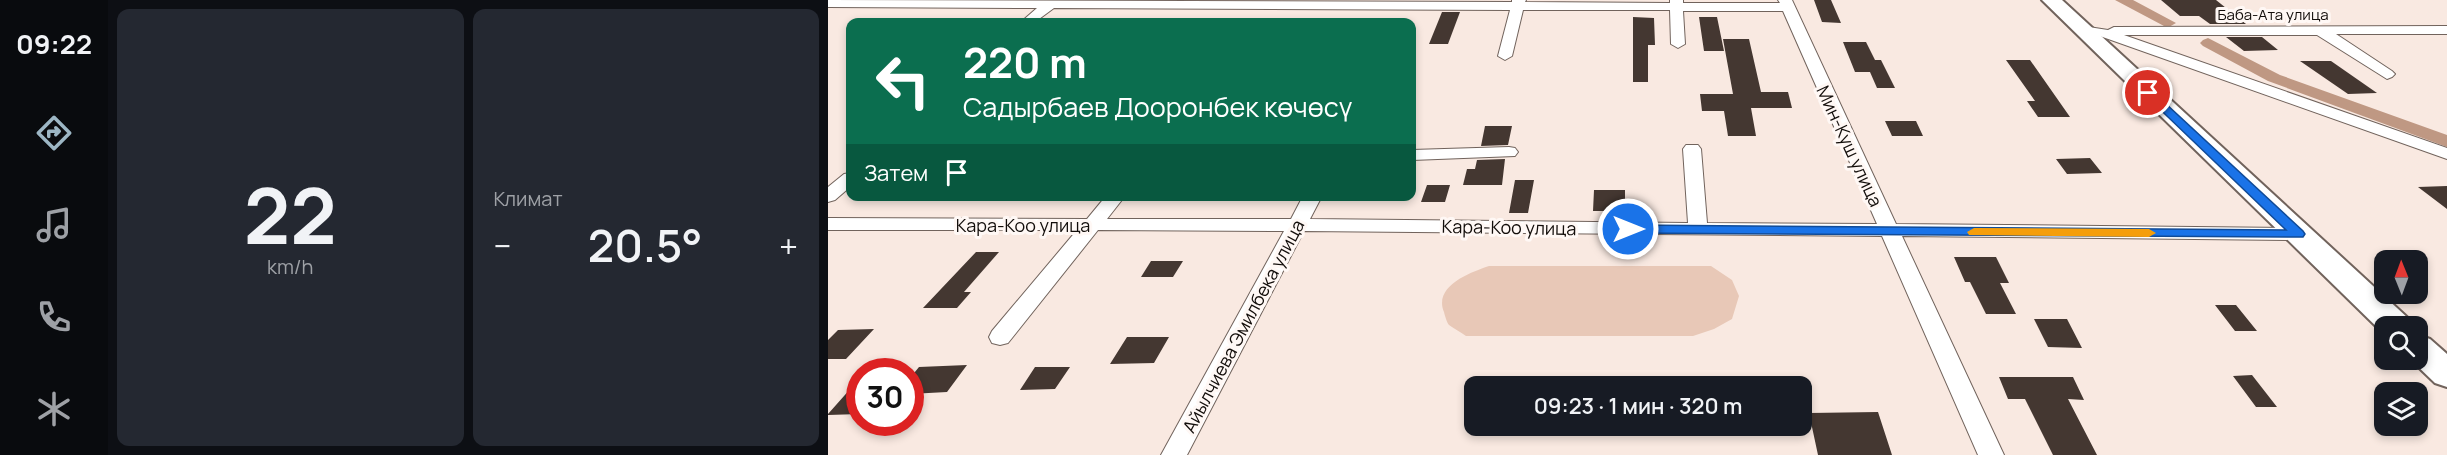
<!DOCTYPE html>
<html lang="ru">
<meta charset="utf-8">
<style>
:root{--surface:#171b24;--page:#242831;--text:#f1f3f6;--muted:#9ea1a6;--accent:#9cb6c4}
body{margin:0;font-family:Manrope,sans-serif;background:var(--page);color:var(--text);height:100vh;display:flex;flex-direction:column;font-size:22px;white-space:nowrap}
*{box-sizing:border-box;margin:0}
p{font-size:20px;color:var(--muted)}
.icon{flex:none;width:33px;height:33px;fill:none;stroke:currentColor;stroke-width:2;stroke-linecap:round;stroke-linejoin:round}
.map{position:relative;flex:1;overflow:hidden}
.drawer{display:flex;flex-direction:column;gap:9px;padding:9px;background:#0d0f14;width:720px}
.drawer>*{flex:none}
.banner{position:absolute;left:18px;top:18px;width:570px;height:183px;border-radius:12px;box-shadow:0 3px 9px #0003;background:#0b6e4f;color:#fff;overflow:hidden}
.needle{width:39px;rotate:359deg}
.tools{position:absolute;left:1546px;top:250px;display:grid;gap:12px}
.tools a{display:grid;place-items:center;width:54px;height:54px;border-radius:12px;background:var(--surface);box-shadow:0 3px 9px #0003;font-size:30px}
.speed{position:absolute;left:18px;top:358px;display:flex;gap:12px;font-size:30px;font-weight:700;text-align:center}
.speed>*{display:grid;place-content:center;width:78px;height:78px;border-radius:50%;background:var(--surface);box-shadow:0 3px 9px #0003;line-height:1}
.speed .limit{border:9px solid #d22;background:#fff;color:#111}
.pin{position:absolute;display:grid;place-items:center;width:51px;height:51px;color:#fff;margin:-26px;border:3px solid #fff;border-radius:50%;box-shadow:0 2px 6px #0007}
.me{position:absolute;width:66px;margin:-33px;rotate:90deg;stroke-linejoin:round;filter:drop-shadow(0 0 4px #0008)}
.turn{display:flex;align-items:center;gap:21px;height:126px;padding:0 18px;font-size:27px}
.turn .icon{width:78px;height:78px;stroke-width:2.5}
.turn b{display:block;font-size:42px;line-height:51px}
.then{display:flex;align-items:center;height:57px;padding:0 18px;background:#0003;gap:12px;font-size:22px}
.big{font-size:45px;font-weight:600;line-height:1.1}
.drawer .widget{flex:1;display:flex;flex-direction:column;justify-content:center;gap:9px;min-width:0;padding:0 21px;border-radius:12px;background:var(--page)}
.drawer .dial{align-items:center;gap:0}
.dial b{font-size:78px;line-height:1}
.heat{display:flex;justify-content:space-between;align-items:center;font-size:33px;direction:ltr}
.drawer .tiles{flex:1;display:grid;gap:9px;grid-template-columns:repeat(2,1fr)}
.trip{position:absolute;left:636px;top:376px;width:348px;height:60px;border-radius:12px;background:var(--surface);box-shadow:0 3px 9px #0003;font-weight:600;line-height:60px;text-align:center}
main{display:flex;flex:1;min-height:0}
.tabs{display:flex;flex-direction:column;width:108px;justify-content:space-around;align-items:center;background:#090b0e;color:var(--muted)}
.tabs .icon{width:42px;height:42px}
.tabs .active{color:var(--accent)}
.tabs b{font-size:27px;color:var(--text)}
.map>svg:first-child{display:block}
</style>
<main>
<nav class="tabs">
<b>09:22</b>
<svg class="icon active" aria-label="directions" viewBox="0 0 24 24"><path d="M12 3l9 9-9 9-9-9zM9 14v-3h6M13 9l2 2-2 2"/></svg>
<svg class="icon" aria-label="music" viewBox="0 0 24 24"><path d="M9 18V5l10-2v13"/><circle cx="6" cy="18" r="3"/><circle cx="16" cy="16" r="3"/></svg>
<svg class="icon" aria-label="phone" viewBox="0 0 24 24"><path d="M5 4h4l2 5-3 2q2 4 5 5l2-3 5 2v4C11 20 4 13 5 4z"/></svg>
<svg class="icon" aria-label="climate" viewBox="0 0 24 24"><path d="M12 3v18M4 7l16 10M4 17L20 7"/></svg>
</nav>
<section class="drawer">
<div class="tiles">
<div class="widget dial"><b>22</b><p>km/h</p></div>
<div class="widget"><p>Климат</p>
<div class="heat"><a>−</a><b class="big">20.5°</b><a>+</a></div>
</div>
</div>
</section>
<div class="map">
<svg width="1619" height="455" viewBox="0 0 1619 455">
<rect width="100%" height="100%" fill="#f9e9e1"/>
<path fill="#e8c8b7" d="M 661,266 L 883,266 L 904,280 L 911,296 L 904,319 L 886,329 L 865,336 L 638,336 C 633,332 626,329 621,325 C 619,323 617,316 616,312 C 605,286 643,272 661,266 Z"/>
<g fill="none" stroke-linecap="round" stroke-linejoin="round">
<path fill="#bf9883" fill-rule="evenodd" d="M 1287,0 L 1305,0 L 1348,23 L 1341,27 L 1336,26 Z
M 1380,38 L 1452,75 L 1619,135 L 1619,147 L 1440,81 L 1375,46 L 1372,43 L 1375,40 Z"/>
</g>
<path fill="#443731" d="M 986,0 L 1003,0 L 1013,23 L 994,22 Z
M 1333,0 L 1388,0 L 1418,24 L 1382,24 L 1371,16 L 1352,16 Z
M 614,12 L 632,12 L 620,44 L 601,44 Z
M 805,17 L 826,18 L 827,45 L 820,45 L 820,82 L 805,82 Z
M 871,17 L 889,17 L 896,51 L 876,51 Z
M 1398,37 L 1434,37 L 1450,50 L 1416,51 Z
M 895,39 L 921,39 L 933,92 L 960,92 L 964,108 L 923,108 L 928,136 L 900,136 L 896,111 L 874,111 L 872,94 L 905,94 Z
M 1015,42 L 1038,42 L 1047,60 L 1053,60 L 1067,88 L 1049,88 L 1042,72 L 1027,72 Z
M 1178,60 L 1202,60 L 1242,117 L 1210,117 L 1199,101 L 1207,101 Z
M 1472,61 L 1503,61 L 1549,93 L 1520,94 Z
M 1057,121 L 1088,121 L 1095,136 L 1064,136 Z
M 657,126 L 684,126 L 680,145 L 653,146 Z
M 1262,158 L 1274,173 L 1239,174 L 1228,159 Z
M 677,159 L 674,185 L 635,185 L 639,169 L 647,169 L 649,160 Z
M 687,180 L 706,180 L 700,213 L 681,213 Z
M 599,185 L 622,185 L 617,202 L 593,202 Z
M 1619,186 L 1619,209 L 1590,187 Z
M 766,190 L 797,190 L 797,211 L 765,211 Z
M 148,252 L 171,252 L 136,292 L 143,292 L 129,308 L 95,308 Z
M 1126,257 L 1168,257 L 1181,283 L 1172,283 L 1188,314 L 1158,314 L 1142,282 L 1137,282 Z
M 323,261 L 355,261 L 345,277 L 313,277 Z
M 1387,305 L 1408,305 L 1429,331 L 1407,331 Z
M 1206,319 L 1239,319 L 1254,348 L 1220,347 Z
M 46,329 L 18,359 L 0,359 L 0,340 L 10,330 Z
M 299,337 L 341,337 L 326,363 L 282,364 Z
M 139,365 L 119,392 L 82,394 L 82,378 L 91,367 Z
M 207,367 L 242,367 L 227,389 L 192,390 Z
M 1424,375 L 1449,407 L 1428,407 L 1405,376 Z
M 1171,377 L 1245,377 L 1256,400 L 1240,399 L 1269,455 L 1225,455 L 1197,399 L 1180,399 Z
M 32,378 L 32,414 L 0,415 L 0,414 Z
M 1050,412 L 1064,455 L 990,455 L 981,413 Z"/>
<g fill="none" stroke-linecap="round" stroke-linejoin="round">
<defs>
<path id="minor" d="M 0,0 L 684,2 L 684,0 L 698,0 L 697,2 L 842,3 L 842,0 L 855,0 L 855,3 L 952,3 L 950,0 L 964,0 L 1068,224 L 1471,228 L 1478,230 L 1481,234 L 1478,238 L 1471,240 L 1074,236 L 1176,455 L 1150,455 L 1054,236 L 476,231 L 359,455 L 333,455 L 456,231 L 270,230 L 180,343 L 172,345 L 164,343 L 161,337 L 164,331 L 249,230 L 0,230 L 0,218 L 259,219 L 278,196 L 297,196 L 279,219 L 463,219 L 475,196 L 494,196 L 482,219 L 860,223 L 855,149 L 858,145 L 870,145 L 873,149 L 879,223 L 1049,224 L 955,11 L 855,11 L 857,44 L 850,48 L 843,44 L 842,10 L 695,10 L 684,56 L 677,60 L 670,56 L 682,10 L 226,8 L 207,22 L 193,22 L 209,8 L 0,7 Z
M 1254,26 L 1280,30 L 1286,27 L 1619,26 L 1619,34 L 1508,34 L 1564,71 L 1567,74 L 1564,77 L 1559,79 L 1489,35 L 1296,35 L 1619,148 L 1619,159 L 1269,35 L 1249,33 L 1247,30 L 1249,27 Z
M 681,147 L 687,148 L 690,152 L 687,156 L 584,160 L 584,150 Z
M 22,173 L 22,187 L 7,200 L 0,202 L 0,187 L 16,174 Z"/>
<path id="secondary" d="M 1214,0 L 1234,0 L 1581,319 L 1585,327 L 1557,327 L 1557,335 Z
M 1590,335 L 1602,339 L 1619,354 L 1619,387 L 1607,383 L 1583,360 L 1590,360 Z"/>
</defs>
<use href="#minor" stroke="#71635c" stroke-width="2"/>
<use href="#secondary" stroke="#71635c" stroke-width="4"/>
<use href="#minor" fill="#fff" fill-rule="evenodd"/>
<use href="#secondary" fill="#fff" fill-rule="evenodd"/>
</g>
<path fill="#1a73e8" stroke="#114b97" stroke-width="1.5" d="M 1320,90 L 1324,91 L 1475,231 L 1477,234 L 1475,237 L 800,233 L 793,229 L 800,225 L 1458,230 L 1317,95 L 1317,91 Z"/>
<path fill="#f59e0b" d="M 1146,228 L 1321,229 L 1328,233 L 1321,237 L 1141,235 L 1139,232 Z"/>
<g text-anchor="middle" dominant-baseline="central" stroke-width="6" stroke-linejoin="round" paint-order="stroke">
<g font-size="15" fill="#120d0a" stroke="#fff8f5">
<text x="1445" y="14">Баба-Ата улица</text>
</g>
<g font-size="18" fill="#120d0a" stroke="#fff8f5">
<text transform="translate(1022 146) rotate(65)">Мин-Куш улица</text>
<text x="195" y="225">Кара-Коо улица</text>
<text transform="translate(681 227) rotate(1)">Кара-Коо улица</text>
<text transform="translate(415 326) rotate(-62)">Айылчиева Эмилбека улица</text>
</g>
</g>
</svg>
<div class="tools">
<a><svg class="needle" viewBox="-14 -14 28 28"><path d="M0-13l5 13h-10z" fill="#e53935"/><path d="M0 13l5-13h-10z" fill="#9ea1a6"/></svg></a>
<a><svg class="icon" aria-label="search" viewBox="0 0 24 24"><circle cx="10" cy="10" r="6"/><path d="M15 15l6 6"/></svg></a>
<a><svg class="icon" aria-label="layers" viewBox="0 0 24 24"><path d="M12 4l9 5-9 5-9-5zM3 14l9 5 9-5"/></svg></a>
</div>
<div class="speed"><div class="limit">30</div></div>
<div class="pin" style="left:1320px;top:93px;background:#d93025"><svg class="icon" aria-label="arrive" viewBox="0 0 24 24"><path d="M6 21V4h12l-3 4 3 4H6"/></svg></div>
<svg class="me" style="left:800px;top:229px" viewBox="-20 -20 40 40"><circle r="17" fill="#1a73e8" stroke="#fff" stroke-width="3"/><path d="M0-11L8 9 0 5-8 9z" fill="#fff"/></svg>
<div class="trip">09:23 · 1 мин · 320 m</div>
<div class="banner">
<div class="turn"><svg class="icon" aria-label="left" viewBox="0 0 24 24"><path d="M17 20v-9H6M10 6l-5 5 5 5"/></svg><div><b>220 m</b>Садырбаев Дооронбек көчөсү</div></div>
<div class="then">Затем<svg class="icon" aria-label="arrive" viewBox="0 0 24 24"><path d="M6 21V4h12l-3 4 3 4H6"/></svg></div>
</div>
</div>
</main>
